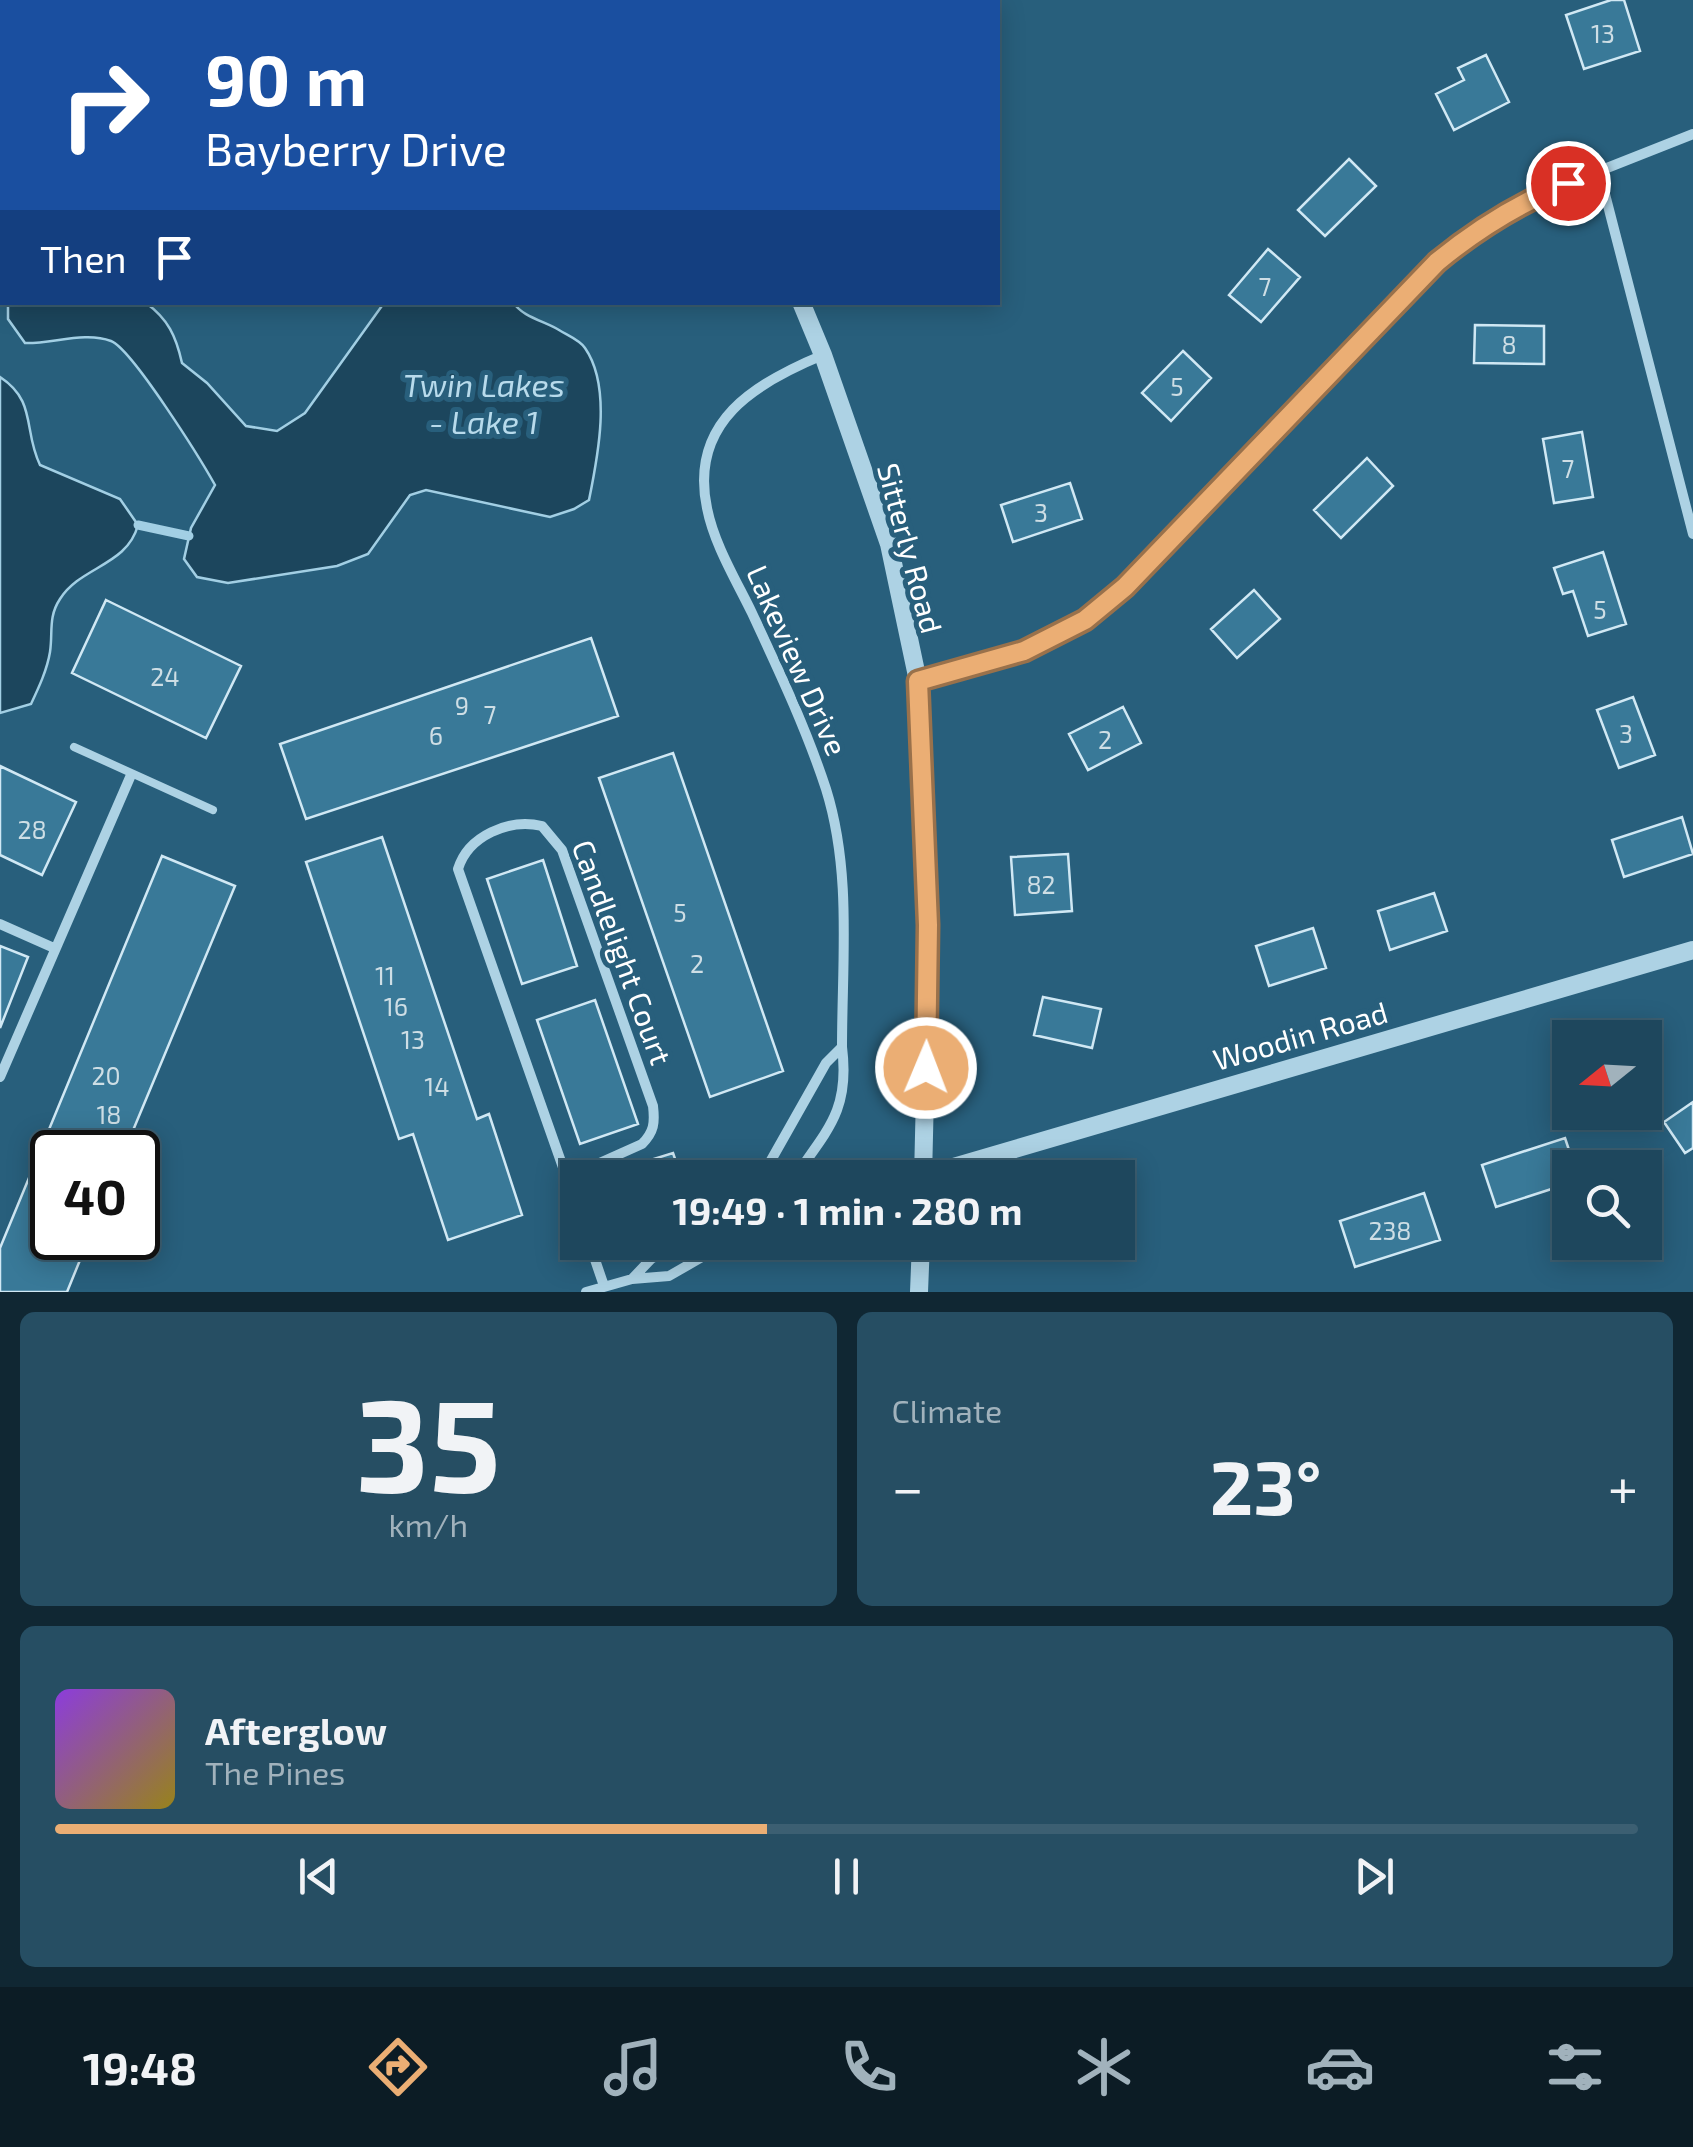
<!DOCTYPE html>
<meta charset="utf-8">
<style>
:root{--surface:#1e475d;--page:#264e63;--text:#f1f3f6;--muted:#a1b2bc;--line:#3c5f72;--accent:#ebae74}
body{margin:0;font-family:"Exo 2",sans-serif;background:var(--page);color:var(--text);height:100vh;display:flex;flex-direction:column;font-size:38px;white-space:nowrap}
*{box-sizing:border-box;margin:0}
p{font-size:32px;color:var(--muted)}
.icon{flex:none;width:55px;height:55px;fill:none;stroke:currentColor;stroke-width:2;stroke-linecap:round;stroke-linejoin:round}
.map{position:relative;height:1292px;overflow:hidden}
.drawer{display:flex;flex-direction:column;gap:20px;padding:20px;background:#102733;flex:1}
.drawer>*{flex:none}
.hud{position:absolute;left:0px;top:0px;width:1000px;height:305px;box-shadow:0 5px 25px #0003,0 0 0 2px var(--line);background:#1a4fa0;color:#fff;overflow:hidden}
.needle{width:65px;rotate:252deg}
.controls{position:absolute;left:1552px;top:1020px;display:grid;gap:20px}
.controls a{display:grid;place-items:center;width:110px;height:110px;border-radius:0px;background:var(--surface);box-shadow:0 5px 25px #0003,0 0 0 2px var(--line);font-size:50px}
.speed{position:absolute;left:30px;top:1130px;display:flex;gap:20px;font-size:50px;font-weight:700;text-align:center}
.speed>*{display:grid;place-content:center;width:130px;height:130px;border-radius:50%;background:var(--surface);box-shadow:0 5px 25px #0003,0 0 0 2px var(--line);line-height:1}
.speed .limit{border:5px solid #111;border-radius:15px;background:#fff;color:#111}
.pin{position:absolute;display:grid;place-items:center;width:85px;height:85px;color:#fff;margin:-42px;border:5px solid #fff;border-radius:50%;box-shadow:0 2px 10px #0007}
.me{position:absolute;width:110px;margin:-55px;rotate:1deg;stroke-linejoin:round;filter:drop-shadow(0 0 8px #0008)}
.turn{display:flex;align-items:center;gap:35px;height:210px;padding:0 40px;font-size:45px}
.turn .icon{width:130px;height:130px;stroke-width:2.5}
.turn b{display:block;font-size:70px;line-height:85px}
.then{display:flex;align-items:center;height:95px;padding:0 40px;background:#0003;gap:20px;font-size:38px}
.big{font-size:75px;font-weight:700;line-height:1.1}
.drawer .widget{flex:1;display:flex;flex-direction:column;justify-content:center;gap:15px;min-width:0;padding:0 35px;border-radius:15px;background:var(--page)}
.drawer .dial{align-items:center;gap:0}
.dial b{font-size:130px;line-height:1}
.song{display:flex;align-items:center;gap:30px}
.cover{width:120px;height:120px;border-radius:15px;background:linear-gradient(135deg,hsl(270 70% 55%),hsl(50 70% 35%))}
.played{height:10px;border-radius:5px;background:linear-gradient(90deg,var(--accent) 45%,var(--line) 45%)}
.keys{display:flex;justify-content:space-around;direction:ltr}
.heat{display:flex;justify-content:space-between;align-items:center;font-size:55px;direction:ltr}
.drawer .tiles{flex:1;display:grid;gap:20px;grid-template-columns:1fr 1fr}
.widget:last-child{grid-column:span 2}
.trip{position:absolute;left:560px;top:1160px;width:575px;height:100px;border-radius:0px;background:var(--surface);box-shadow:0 5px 25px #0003,0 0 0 2px var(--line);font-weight:700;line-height:100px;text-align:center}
.menu{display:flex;height:160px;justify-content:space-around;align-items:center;background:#0c1c25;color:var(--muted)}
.menu .icon{width:70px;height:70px}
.menu .active{color:var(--accent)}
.menu b{font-size:45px;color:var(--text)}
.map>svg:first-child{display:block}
</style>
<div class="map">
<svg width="1693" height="1292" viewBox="0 0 1693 1292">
<rect width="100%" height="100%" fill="#285f7c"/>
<path fill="#1c465d" stroke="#a2cfe4" stroke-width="2.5" d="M 0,0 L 363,0 L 365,2 L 2,2 L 2,88 Z
M 8,303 L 146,303 C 168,319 176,336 182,363 L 207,383 L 246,426 L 277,431 L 305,413 L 384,303 L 514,303 C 521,316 546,322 559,330 C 567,335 580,340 585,348 C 612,387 598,456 589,500 L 574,509 L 550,517 L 426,490 L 410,495 L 368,554 L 337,566 L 228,583 L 197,577 L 184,559 L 191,528 L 215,485 C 201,460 132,349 111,341 C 85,331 52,344 25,343 L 8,319 Z
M 0,377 C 37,401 23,430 40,465 L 120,499 L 138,525 C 127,566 81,566 60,599 C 48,617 53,632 50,652 C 47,670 39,687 31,704 L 0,713 Z"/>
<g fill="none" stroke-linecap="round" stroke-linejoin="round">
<path stroke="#a2cfe4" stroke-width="9" d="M 138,525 L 189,536"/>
</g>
<path fill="#397998" stroke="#d0e8f4" stroke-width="2.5" d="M 1611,0 L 1624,0 L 1640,51 L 1584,69 L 1566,15 Z
M 1486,55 L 1509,102 L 1454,130 L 1436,94 L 1464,80 L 1458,68 Z
M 1349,159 L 1376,186 L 1325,236 L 1298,210 Z
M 1268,249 L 1300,277 L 1261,322 L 1229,295 Z
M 1475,325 L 1544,326 L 1544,364 L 1474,363 Z
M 1183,351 L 1211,378 L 1171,421 L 1142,393 Z
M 1582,432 L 1593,497 L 1554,503 L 1543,439 Z
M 1367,458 L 1393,486 L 1341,538 L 1314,510 Z
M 1070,483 L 1082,519 L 1013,542 L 1001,505 Z
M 1603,552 L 1626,624 L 1588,636 L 1573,591 L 1563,594 L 1554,568 Z
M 1254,590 L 1280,619 L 1237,658 L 1211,629 Z
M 106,600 L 241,666 L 206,738 L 72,673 Z
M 591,638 L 618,716 L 306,819 L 280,744 Z
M 1633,697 L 1655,755 L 1619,768 L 1597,710 Z
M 1123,707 L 1141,743 L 1088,770 L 1069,734 Z
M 673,753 L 783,1071 L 710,1097 L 599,778 Z
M 0,766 L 76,802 L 42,875 L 0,855 Z
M 1682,817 L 1693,854 L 1624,877 L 1612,840 Z
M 382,837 L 477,1119 L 489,1114 L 522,1215 L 448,1240 L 413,1134 L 399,1139 L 306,862 Z
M 1068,854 L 1072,911 L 1015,915 L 1011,857 Z
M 162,856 L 235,886 L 124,1152 L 52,1152 L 52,1238 L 89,1238 L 67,1292 L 0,1292 L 0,1248 Z
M 543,860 L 577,966 L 522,984 L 487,879 Z
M 1434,893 L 1447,931 L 1390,950 L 1378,911 Z
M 1313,928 L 1326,968 L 1269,986 L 1256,946 Z
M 0,946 L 28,957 L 0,1028 Z
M 1043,997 L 1101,1009 L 1092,1048 L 1034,1035 Z
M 595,1000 L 638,1124 L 580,1144 L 537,1020 Z
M 1693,1102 L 1693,1148 L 1685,1153 L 1664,1122 Z
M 1565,1138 L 1575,1168 L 1570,1168 L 1570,1183 L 1496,1207 L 1482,1165 Z
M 673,1153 L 681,1176 L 624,1178 L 621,1169 Z
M 1424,1193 L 1440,1240 L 1355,1267 L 1340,1221 Z"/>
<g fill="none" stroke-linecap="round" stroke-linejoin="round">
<path stroke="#add2e4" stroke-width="8" d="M 74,747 L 213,810"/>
<path stroke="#add2e4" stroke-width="10" d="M 699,2 L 702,0
M 1599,171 L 1693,534
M 918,681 L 1024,651 L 1085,620 L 1125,587 L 1437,262 L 1477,229 L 1536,196 L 1693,134
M 0,924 L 54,948
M 0,1077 L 131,775
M 566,1178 L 642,1144 C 654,1132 655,1123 653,1106 L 562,850 L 542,826 C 509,818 468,836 458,869 L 578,1210
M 761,1178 L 826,1063 L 842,1047
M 794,1178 C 828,1129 850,1110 842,1047 C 842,961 852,872 826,789 C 806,728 779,671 752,613 C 736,580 714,544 707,508 C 689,422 755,383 823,355
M 589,1242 L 604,1286
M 632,1279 L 651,1259 L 678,1242
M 586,1292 L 632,1279 L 669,1276 L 728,1242"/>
<path stroke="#add2e4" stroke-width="18" d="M 641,0 L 643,2
M 801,302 L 823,355 L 889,544 L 918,681 L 929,925 L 923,1178
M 923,1176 L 1693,950
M 919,1292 L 921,1242"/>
</g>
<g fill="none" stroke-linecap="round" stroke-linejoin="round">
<defs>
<path id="route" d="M 926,1068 L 928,925 L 918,681 L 1024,651 L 1085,620 L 1125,587 L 1437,262 C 1477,229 1519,203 1568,183"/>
</defs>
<use href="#route" stroke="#99714b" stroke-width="25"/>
<use href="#route" stroke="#ebae74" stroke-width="18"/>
</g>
<g text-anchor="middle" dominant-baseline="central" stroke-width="10" stroke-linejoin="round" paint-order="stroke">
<g font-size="25" fill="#cedee5">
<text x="1603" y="33">13</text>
<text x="1265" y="286">7</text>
<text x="1509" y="344">8</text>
<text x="1177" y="386">5</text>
<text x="1568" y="468">7</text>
<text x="1041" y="512">3</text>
<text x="1600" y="609">5</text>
<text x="165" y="676">24</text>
<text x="462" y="705">9</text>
<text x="490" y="714">7</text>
<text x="1626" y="733">3</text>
<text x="436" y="735">6</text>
<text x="1105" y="739">2</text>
<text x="32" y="829">28</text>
<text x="1041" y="884">82</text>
<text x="680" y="912">5</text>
<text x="697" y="963">2</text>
<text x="385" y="975">11</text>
<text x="396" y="1006">16</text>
<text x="413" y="1039">13</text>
<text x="106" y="1075">20</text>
<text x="437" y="1086">14</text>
<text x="109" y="1114">18</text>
<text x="1390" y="1230">238</text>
</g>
<g font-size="30" fill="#fff" stroke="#285f7c">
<text transform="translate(911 548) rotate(75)">Sitterly Road</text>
<text transform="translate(798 660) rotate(66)">Lakeview Drive</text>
<text transform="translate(623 952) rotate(70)">Candlelight Court</text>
<text transform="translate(1300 1035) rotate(-16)">Woodin Road</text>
</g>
<g font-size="32" font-style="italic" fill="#b8dbec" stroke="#285f7c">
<text x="484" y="384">Twin Lakes<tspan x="484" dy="37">- Lake 1</tspan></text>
</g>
</g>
</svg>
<div class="controls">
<a><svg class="needle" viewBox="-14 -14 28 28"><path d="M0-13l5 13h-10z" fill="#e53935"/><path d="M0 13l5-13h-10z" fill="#a1b2bc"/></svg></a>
<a><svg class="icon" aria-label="search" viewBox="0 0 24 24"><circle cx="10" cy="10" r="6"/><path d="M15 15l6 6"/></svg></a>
</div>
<div class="speed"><div class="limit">40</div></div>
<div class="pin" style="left:1568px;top:183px;background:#d93025"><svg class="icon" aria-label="arrive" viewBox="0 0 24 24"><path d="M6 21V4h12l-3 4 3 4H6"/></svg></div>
<svg class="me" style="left:926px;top:1068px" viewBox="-20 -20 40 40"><circle r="17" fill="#ebae74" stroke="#fff" stroke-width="3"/><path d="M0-11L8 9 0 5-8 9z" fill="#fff"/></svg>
<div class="trip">19:49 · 1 min · 280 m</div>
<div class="hud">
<div class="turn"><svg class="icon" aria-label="right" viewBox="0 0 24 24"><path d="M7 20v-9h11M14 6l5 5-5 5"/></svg><div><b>90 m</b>Bayberry Drive</div></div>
<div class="then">Then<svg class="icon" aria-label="arrive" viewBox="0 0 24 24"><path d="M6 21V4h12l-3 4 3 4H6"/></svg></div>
</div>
</div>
<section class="drawer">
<div class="tiles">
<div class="widget dial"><b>35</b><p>km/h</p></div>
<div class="widget"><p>Climate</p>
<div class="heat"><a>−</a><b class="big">23°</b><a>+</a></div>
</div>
<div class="widget">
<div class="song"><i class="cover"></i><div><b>Afterglow</b><p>The Pines</p></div></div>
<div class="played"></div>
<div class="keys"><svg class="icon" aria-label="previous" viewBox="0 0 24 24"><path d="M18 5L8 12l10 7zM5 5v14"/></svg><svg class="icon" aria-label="pause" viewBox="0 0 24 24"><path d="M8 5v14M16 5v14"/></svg><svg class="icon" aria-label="next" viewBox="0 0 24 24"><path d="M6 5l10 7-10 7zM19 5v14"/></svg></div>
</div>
</div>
</section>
<nav class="menu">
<b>19:48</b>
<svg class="icon active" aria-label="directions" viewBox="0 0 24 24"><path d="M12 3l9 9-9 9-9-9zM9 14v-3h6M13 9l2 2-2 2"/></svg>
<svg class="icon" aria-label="music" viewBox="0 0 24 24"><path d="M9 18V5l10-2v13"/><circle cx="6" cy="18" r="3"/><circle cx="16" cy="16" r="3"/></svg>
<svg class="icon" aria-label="phone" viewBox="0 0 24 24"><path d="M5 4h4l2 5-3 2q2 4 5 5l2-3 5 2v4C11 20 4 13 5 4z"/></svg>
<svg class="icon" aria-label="climate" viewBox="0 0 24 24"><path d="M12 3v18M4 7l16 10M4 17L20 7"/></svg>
<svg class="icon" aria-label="car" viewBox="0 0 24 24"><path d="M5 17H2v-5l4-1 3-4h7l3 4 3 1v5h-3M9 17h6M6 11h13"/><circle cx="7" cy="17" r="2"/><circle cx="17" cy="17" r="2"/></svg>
<svg class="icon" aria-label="filters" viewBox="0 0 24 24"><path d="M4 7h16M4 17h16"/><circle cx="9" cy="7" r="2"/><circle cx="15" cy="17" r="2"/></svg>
</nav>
